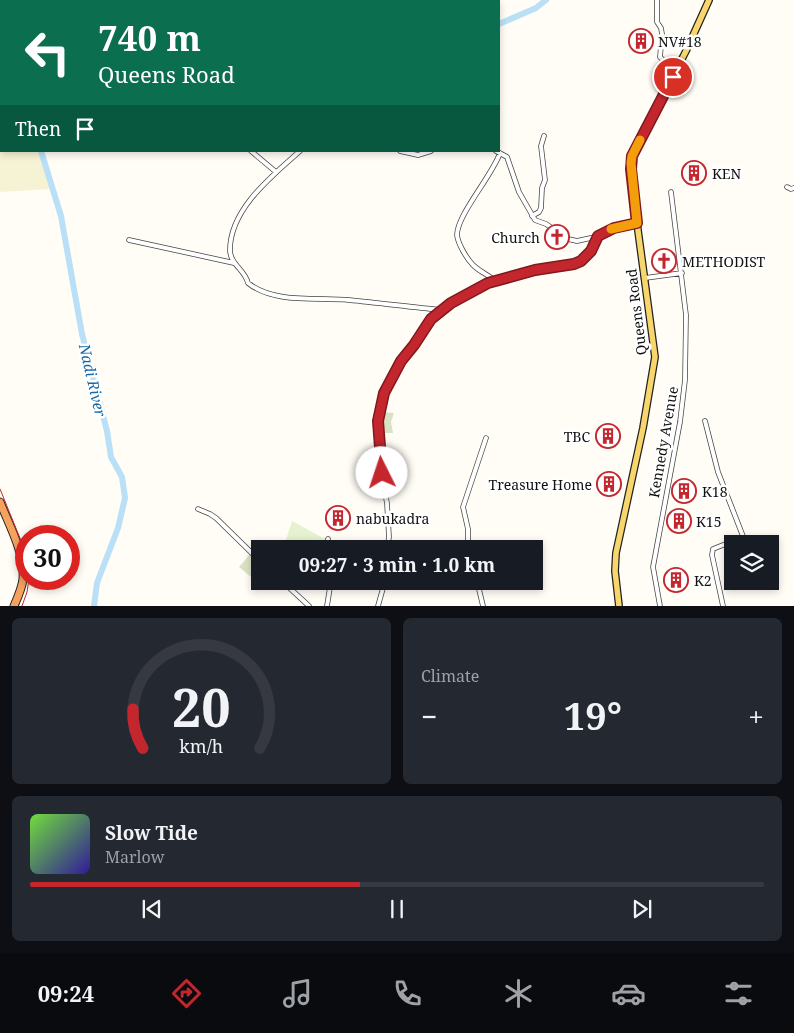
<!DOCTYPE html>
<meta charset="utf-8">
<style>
:root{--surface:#171b24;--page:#242831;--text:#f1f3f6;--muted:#9ea1a6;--line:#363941;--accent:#c4262e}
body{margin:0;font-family:"Noto Serif",serif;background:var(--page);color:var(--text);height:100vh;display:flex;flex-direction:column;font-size:19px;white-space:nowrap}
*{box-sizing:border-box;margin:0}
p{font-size:16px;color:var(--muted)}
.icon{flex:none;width:28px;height:28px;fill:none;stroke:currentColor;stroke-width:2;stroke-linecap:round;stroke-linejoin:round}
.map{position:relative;height:606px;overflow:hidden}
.sheet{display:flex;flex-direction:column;gap:12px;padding:12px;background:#0d0f14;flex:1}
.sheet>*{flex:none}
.banner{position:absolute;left:0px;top:0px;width:500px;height:152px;box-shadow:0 2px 8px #0003;background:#0b6e4f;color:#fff;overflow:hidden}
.tools{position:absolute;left:724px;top:535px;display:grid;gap:10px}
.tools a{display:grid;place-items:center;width:55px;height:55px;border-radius:0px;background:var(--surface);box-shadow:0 2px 8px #0003;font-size:25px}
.speed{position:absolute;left:15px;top:525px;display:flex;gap:10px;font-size:25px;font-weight:700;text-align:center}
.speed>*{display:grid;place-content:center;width:65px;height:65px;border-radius:50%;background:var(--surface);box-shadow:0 2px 8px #0003;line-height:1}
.speed .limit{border:8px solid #d22;background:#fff;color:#111}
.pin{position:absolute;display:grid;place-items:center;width:42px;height:42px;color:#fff;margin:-21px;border:2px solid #fff;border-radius:50%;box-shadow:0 1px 5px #0007}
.me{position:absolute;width:55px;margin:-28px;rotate:356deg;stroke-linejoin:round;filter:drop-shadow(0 0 4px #0008)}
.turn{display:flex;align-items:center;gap:18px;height:105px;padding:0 15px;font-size:22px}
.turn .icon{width:65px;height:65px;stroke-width:2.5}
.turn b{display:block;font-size:35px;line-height:42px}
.then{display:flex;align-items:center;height:48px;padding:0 15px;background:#0003;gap:10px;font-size:19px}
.big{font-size:38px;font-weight:700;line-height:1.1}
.sheet .card{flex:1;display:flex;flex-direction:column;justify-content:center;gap:8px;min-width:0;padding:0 18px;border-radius:8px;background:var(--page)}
.sheet .dial{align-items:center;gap:0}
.dial svg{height:130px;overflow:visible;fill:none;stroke:var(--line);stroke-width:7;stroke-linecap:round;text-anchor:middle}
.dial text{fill:var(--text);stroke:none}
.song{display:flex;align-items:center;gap:15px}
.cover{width:60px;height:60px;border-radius:8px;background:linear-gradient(135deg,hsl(100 70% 55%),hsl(250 70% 35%))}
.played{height:5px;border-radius:2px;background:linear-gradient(90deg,var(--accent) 45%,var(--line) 45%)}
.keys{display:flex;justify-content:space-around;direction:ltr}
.heat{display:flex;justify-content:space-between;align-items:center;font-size:28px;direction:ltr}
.sheet .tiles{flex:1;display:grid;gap:12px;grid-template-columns:1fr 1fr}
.card:last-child{grid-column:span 2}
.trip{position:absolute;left:251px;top:540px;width:292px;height:50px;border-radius:0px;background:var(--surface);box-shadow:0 2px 8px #0003;font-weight:700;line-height:50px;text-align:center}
.menu{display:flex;height:80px;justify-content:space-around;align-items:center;background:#090b0e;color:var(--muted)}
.menu .icon{width:35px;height:35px}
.menu .on{color:var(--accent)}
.menu b{font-size:22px;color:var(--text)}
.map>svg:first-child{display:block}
</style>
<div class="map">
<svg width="794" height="606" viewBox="0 0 794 606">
<rect width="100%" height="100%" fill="#fffdf5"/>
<path fill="#f6f3d4" d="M 0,65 L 1,151 L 41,151 L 52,189 L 0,192 Z"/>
<path fill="#d9e3c4" d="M 382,412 L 394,413 L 391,422 L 393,433 L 384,433 Z
M 250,554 L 260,564 L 260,567 L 251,577 L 239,567 Z"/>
<path fill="#e6f2cf" d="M 292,521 L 325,539 L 321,549 L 283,549 Z"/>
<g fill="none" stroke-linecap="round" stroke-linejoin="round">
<path stroke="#b9e0f7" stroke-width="6" d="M 204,0 L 217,1
M 62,1 L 63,0
M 499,24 L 536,8 L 546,0
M 41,151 L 61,216 L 82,334 L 107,431 L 111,457 L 122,477 L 125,498 L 118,528 L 97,583 L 94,606"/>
<defs>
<path id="street" d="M 657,0 L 657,22 L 661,28 L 662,34 L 660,57 L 664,61 L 679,64
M 251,151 L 276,172
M 300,151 C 272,176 230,209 230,250 C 230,264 245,270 248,283 C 274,304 318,297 349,300 C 380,303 410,307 441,310
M 400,151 L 418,155 L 431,151
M 496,151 L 507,157 L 519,192 L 535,220 L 546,224 L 568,239 L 577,241 L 600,236 L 614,228 L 637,223
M 787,187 L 791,189 L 794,188
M 532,216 L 539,212 L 541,208 L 542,188 L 545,180 L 541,146 L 544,136
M 129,240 L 234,263
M 645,278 L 682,273
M 495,281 C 489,275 480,272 473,265 C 467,259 458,244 457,235 C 457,215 492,176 500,153
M 705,421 L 718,472 L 746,544
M 198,509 L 210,514 L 216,518 L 260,561
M 325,549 L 328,539
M 387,549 L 389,537 L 387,503 L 381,473 L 378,421 L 384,393 L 401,361 L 414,345 L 431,319 L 451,303 L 488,283 L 535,270 L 574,264 L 581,261 L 591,251 L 598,236
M 468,549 L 468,529 L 463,507 L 486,438
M 282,581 L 309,606
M 477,581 L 483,606
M 327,606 L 331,581
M 378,606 L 385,581
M 660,606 L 653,567 L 680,422 L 685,380 L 686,315 L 671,192
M 723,606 L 712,555 L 713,549 L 743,537"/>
<path id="primary" d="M 619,606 L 615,571 L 616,553 L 643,428 L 655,357 L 637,223 L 631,169 L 632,156 L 686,51 L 709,0"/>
<path id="highway" d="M 0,502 C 9,525 25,553 23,579 C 22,588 18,597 14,606"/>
</defs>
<use href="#street" stroke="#444" stroke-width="5.5"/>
<use href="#primary" stroke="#222" stroke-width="8"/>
<use href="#highway" stroke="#222" stroke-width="9"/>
<use href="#street" stroke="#fff" stroke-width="4"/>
<use href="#primary" stroke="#f9d66b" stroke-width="5.5"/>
<use href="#highway" stroke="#f5a25d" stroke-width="7"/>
<path stroke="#c4262e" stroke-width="1" d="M 0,489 L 26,553
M 22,606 L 27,592 L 29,579"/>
</g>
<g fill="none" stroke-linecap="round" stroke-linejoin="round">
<defs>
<path id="route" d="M 382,473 L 378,421 L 384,393 L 401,361 L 414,345 L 431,319 L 451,303 L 488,283 L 535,270 L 574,264 L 581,261 L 591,251 L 598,236 L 614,228 L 637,223 L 631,169 L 632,156 L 673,77"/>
</defs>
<use href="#route" stroke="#7f191e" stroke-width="12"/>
<use href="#route" stroke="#c4262e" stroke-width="9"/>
<path stroke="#f59e0b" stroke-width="9" d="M 611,229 L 637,223 L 631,163 L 632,156 L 640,140"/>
</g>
<defs>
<symbol id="building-ring" viewBox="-11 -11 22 22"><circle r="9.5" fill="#fff" stroke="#c4262e" stroke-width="1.5"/><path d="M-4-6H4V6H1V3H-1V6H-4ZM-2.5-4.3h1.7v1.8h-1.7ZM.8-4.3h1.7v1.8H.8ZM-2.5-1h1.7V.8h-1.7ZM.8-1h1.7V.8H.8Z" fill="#c4262e"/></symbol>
<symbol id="church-ring" viewBox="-11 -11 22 22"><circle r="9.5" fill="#fff" stroke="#c4262e" stroke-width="1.5"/><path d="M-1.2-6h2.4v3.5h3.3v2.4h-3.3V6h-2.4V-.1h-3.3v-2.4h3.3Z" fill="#c4262e"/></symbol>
</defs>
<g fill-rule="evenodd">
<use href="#building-ring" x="627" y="27" width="28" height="28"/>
<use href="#building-ring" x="680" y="159" width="28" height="28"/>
<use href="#church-ring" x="543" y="223" width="28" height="28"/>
<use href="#church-ring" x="650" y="247" width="28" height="28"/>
<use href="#building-ring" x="594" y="422" width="28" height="28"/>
<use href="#building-ring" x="595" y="470" width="28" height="28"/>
<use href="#building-ring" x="670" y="477" width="28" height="28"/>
<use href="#building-ring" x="324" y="504" width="28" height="28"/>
<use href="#building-ring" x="665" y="507" width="28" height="28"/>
<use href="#building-ring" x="662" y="566" width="28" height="28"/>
</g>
<g text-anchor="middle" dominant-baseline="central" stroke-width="5" stroke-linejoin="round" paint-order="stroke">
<g font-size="14" fill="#111" stroke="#fff" text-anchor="start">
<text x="658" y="41">NV#18</text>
<text x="712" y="173">KEN</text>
<text x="540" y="237" text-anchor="end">Church</text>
<text x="682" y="261">METHODIST</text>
<text x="590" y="436" text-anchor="end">TBC</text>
<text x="592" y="484" text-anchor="end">Treasure Home</text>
<text x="702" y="491">K18</text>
<text x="356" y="518">nabukadra</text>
<text x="696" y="521">K15</text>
<text x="694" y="580">K2</text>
</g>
<g font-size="14" fill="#111" stroke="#fff">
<text transform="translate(636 312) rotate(-97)">Queens Road</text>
<text transform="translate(663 442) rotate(-80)">Kennedy Avenue</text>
</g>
<g font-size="15" font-style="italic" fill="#1768a6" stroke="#fff">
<text transform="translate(93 380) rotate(77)">Nadi River</text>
</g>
</g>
</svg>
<div class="tools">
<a><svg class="icon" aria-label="layers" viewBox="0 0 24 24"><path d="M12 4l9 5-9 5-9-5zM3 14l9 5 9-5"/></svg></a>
</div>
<div class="speed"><div class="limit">30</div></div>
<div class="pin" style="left:673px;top:77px;background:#d93025"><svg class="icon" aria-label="arrive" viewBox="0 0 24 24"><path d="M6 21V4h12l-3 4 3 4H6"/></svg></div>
<svg class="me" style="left:382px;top:473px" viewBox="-20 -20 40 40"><circle r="19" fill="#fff"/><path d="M0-13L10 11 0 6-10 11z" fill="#c4262e"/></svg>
<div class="trip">09:27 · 3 min · 1.0 km</div>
<div class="banner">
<div class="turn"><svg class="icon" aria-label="left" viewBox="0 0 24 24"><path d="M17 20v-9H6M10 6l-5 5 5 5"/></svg><div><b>740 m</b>Queens Road</div></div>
<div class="then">Then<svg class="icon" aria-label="arrive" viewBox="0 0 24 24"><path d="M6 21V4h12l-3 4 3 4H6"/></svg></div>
</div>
</div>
<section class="sheet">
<div class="tiles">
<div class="card dial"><svg viewBox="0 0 100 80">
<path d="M14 69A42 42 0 1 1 86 69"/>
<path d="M14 69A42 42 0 0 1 8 45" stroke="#c4262e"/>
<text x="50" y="56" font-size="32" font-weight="700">20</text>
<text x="50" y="72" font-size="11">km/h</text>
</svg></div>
<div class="card"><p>Climate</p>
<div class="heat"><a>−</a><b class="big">19°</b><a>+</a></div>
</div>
<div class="card">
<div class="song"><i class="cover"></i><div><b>Slow Tide</b><p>Marlow</p></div></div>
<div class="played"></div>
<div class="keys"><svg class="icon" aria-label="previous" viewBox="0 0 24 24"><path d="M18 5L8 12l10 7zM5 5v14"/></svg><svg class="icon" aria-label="pause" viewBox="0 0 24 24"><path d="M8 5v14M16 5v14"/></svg><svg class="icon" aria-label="next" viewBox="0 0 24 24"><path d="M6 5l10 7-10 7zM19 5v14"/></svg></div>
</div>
</div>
</section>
<nav class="menu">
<b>09:24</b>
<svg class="icon on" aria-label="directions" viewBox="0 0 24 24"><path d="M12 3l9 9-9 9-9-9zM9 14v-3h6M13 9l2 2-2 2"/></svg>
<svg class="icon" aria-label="music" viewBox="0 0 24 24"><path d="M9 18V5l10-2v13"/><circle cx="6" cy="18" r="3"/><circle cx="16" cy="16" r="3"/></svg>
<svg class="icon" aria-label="phone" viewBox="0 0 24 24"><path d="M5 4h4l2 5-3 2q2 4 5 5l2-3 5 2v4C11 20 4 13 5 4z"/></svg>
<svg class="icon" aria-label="climate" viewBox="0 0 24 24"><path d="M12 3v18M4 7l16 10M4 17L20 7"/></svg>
<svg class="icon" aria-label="car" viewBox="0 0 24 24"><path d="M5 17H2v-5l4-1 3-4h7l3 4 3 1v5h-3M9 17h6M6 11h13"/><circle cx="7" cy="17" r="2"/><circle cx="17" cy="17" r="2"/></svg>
<svg class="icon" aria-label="filters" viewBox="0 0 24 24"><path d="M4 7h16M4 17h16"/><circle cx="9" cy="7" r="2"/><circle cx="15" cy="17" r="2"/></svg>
</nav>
